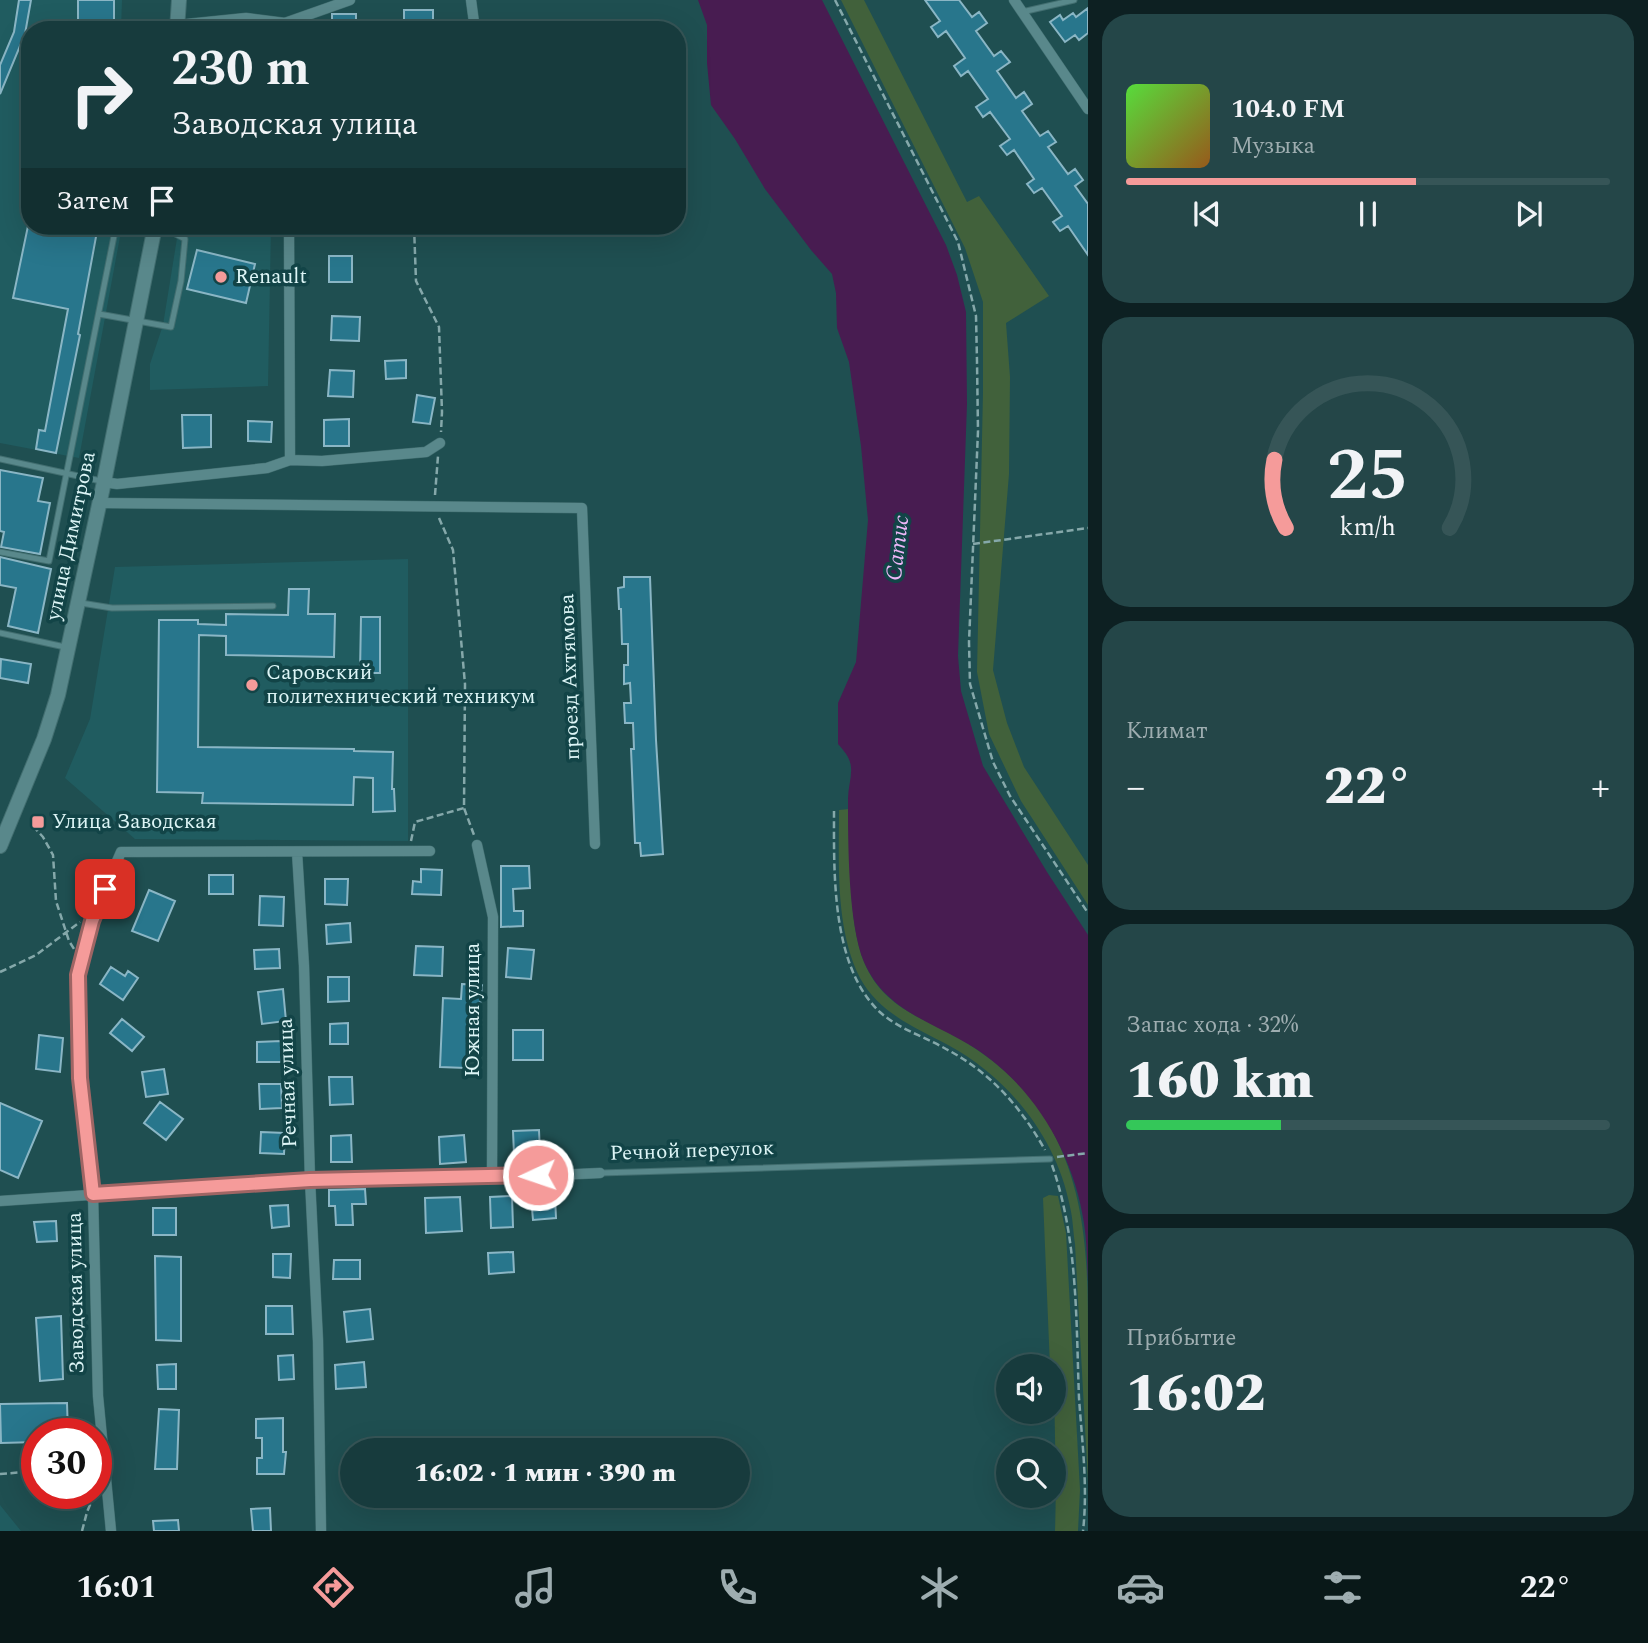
<!DOCTYPE html>
<html lang="ru">
<meta charset="utf-8">
<style>
:root{--surface:#173b3d;--page:#244648;--text:#f1f3f6;--muted:#9eadb0;--line:#365557;--accent:#f59b9a}
body{margin:0;font-family:Spectral,serif;background:var(--page);color:var(--text);height:100vh;display:flex;flex-direction:column;font-size:26px;white-space:nowrap}
*{box-sizing:border-box;margin:0}
p{font-size:23px;color:var(--muted)}
.icon{flex:none;width:38px;height:38px;fill:none;stroke:currentColor;stroke-width:2;stroke-linecap:round;stroke-linejoin:round}
.map{position:relative;flex:1;overflow:hidden}
.sheet{display:flex;flex-direction:column;gap:14px;padding:14px;background:#0d2022;width:560px}
.sheet>*{flex:none}
.hud{position:absolute;left:21px;top:21px;width:665px;height:214px;border-radius:28px;box-shadow:0 7px 28px #0002,0 0 0 2px var(--line);background:#173b3d;color:var(--text);overflow:hidden}
.controls{position:absolute;left:996px;top:1354px;display:grid;gap:14px}
.controls a{display:grid;place-items:center;width:70px;height:70px;border-radius:50%;background:var(--surface);box-shadow:0 7px 28px #0002,0 0 0 2px var(--line);font-size:35px}
.speed{position:absolute;left:21px;top:1418px;display:flex;gap:14px;font-size:35px;font-weight:700;text-align:center}
.speed>*{display:grid;place-content:center;width:91px;height:91px;border-radius:50%;background:var(--surface);box-shadow:0 7px 28px #0002,0 0 0 2px var(--line);line-height:1}
.speed .limit{border:10px solid #d22;background:#fff;color:#111}
.pin{position:absolute;display:grid;place-items:center;width:60px;height:60px;color:#fff;margin:-30px;border-radius:14px;box-shadow:0 4px 10px #0006}
.me{position:absolute;width:77px;margin:-38px;rotate:267deg;stroke-linejoin:round;filter:drop-shadow(0 0 5px #0008)}
.turn{display:flex;align-items:center;gap:24px;height:147px;padding:0 35px;font-size:32px}
.turn .icon{width:91px;height:91px;stroke-width:2.5}
.turn b{display:block;font-size:49px;line-height:60px}
.then{display:flex;align-items:center;height:66px;padding:0 35px;background:#0003;gap:14px;font-size:26px}
.big{font-size:52px;font-weight:800;line-height:1.1}
.sheet .widget{flex:1;display:flex;flex-direction:column;justify-content:center;gap:10px;min-width:0;padding:0 24px;border-radius:28px;background:var(--page)}
.sheet .dial{align-items:center;gap:0}
.dial svg{height:182px;overflow:visible;fill:none;stroke:var(--line);stroke-width:7;stroke-linecap:round;text-anchor:middle}
.dial text{fill:var(--text);stroke:none}
.song{display:flex;align-items:center;gap:21px}
.cover{width:84px;height:84px;border-radius:10px;background:linear-gradient(135deg,hsl(110 70% 55%),hsl(30 70% 35%))}
.played{height:7px;border-radius:4px;background:linear-gradient(90deg,var(--accent) 60%,var(--line) 60%)}
.keys{display:flex;justify-content:space-around;direction:ltr}
.heat{display:flex;justify-content:space-between;align-items:center;font-size:38px;direction:ltr}
.charge{height:10px;border-radius:5px;background:linear-gradient(90deg,#34c759 32%,var(--line) 0)}
.trip{position:absolute;left:340px;top:1438px;width:410px;height:70px;border-radius:35px;background:var(--surface);box-shadow:0 7px 28px #0002,0 0 0 2px var(--line);font-weight:800;line-height:70px;text-align:center}
.tabs{display:flex;height:112px;justify-content:space-around;align-items:center;background:#091818;color:var(--muted)}
.tabs .icon{width:49px;height:49px}
.tabs .active{color:var(--accent)}
.tabs b{font-size:32px;color:var(--text)}
main{display:flex;flex:1;min-height:0}
.map>svg:first-child{display:block}
</style>
<main>
<div class="map">
<svg width="1088" height="1531" viewBox="0 0 1088 1531">
<rect width="100%" height="100%" fill="#1f4f51"/>
<path fill="#205c60" d="M 0,0 L 122,0 L 121,30 L 30,30 L 30,226 L 122,226 L 79,458 L 0,443 Z
M 179,226 L 271,226 L 268,386 L 150,390 L 150,364 L 163,325 Z
M 408,559 L 408,841 L 135,839 L 65,778 L 90,719 L 115,567 Z
M 0,1505 L 21,1531 L 0,1531 Z"/>
<path fill="#41613b" d="M 841,0 L 864,0 L 967,202 L 979,196 L 1049,296 L 1006,323 L 1010,377 L 1009,474 L 993,670 L 1007,723 L 1024,767 L 1088,865 L 1088,905 L 1021,801 L 989,734 L 977,672 L 983,392 L 983,302 L 965,248 Z
M 849,809 C 850,854 848,921 864,962 C 884,1010 926,1018 965,1042 C 1002,1064 1033,1095 1053,1132 C 1088,1200 1088,1270 1088,1344 C 1088,1390 1088,1436 1088,1482 L 1075,1244 C 1073,1231 1073,1219 1070,1207 C 1057,1138 1009,1078 948,1045 C 916,1028 879,1013 860,978 C 835,928 839,864 839,810 Z
M 1049,1195 L 1058,1196 L 1066,1233 L 1080,1490 L 1078,1531 L 1055,1531 C 1057,1475 1054,1421 1054,1367 L 1050,1367 L 1043,1198 Z"/>
<path fill="#481c51" d="M 698,0 L 822,0 L 946,245 L 957,275 L 966,312 L 967,404 L 958,656 L 961,691 L 983,766 L 1047,872 L 1088,935 L 1088,1281 C 1087,1262 1087,1242 1084,1223 C 1073,1149 1028,1076 961,1040 C 923,1019 883,1006 864,962 C 848,924 848,842 848,799 C 848,788 852,777 851,767 C 850,757 844,751 838,744 L 838,703 L 856,662 L 868,520 L 861,446 L 849,362 L 837,328 L 836,293 L 832,274 L 811,250 L 765,189 L 735,139 L 711,105 L 707,63 L 707,25 Z"/>
<path fill="#28768c" stroke="#8ab6c5" stroke-width="2" d="M 19,0 L 31,0 L 25,34 L 0,94 L 0,65 L 14,32 Z
M 78,0 L 114,0 L 114,28 L 78,27 Z
M 925,0 L 959,0 L 972,17 L 979,12 L 987,23 L 976,31 L 994,56 L 1001,51 L 1010,62 L 997,71 L 1016,98 L 1024,92 L 1032,104 L 1022,111 L 1040,136 L 1048,131 L 1056,142 L 1048,147 L 1068,174 L 1075,169 L 1083,180 L 1075,186 L 1088,204 L 1088,255 L 1068,226 L 1060,231 L 1053,222 L 1062,216 L 1042,188 L 1034,193 L 1027,184 L 1034,179 L 1014,150 L 1007,155 L 1000,146 L 1010,139 L 990,112 L 983,117 L 976,107 L 988,99 L 968,71 L 961,76 L 954,66 L 965,58 L 946,31 L 938,37 L 931,27 L 940,21 Z
M 1088,8 L 1088,33 L 1079,40 L 1075,35 L 1065,42 L 1050,22 L 1060,15 L 1063,20 L 1073,13 L 1076,17 Z
M 404,10 L 433,10 L 433,30 L 404,30 Z
M 332,14 L 356,14 L 356,30 L 332,30 Z
M 28,226 L 98,226 L 78,334 L 80,335 L 56,453 L 36,449 L 39,430 L 45,431 L 68,309 L 13,298 Z
M 197,250 L 255,264 L 246,303 L 187,289 Z
M 329,256 L 352,256 L 352,282 L 329,282 Z
M 332,316 L 360,317 L 359,341 L 331,340 Z
M 406,360 L 406,378 L 386,379 L 385,361 Z
M 330,370 L 354,371 L 353,397 L 328,396 Z
M 417,395 L 435,398 L 430,424 L 413,422 Z
M 182,415 L 211,415 L 211,447 L 183,448 Z
M 349,419 L 349,446 L 324,446 L 324,420 Z
M 248,421 L 272,422 L 271,442 L 248,441 Z
M 0,470 L 43,478 L 38,501 L 50,503 L 40,554 L 1,547 L 4,532 L 0,531 Z
M 0,557 L 51,569 L 38,633 L 8,626 L 16,588 L 0,585 Z
M 624,577 L 650,577 L 656,740 L 663,854 L 641,856 L 640,843 L 635,843 L 631,749 L 634,749 L 633,723 L 625,723 L 624,703 L 631,703 L 630,683 L 624,684 L 624,665 L 628,665 L 628,644 L 622,644 L 621,609 L 619,609 L 618,588 L 624,587 Z
M 289,589 L 309,589 L 308,614 L 335,614 L 334,657 L 226,655 L 226,636 L 199,635 L 198,747 L 354,749 L 354,751 L 393,752 L 392,789 L 394,789 L 395,811 L 373,812 L 373,778 L 354,777 L 353,805 L 202,803 L 203,793 L 157,792 L 159,620 L 198,620 L 198,624 L 226,625 L 226,614 L 288,615 Z
M 361,617 L 380,617 L 380,673 L 360,673 Z
M 1,659 L 31,664 L 28,683 L 0,678 Z
M 501,866 L 529,866 L 530,888 L 513,889 L 514,911 L 523,911 L 523,926 L 501,927 Z
M 421,869 L 442,870 L 441,895 L 412,894 L 413,881 L 421,882 Z
M 209,875 L 233,875 L 233,894 L 209,894 Z
M 325,879 L 348,879 L 347,905 L 325,904 Z
M 149,890 L 175,901 L 158,941 L 132,931 Z
M 260,896 L 284,897 L 283,926 L 259,925 Z
M 350,923 L 351,942 L 327,944 L 326,925 Z
M 416,946 L 443,947 L 442,976 L 414,975 Z
M 508,948 L 534,950 L 531,979 L 506,977 Z
M 279,949 L 280,968 L 255,969 L 254,950 Z
M 111,967 L 125,976 L 128,971 L 138,978 L 123,1000 L 100,984 Z
M 328,977 L 349,977 L 349,1001 L 328,1002 Z
M 462,984 L 482,985 L 480,1006 L 471,1006 L 466,1068 L 440,1067 L 443,998 L 461,999 Z
M 283,989 L 286,1021 L 262,1024 L 258,992 Z
M 122,1019 L 144,1037 L 132,1051 L 110,1033 Z
M 348,1023 L 348,1044 L 330,1044 L 330,1024 Z
M 513,1030 L 543,1030 L 543,1060 L 513,1060 Z
M 39,1035 L 63,1038 L 60,1072 L 36,1069 Z
M 281,1041 L 281,1062 L 257,1062 L 257,1042 Z
M 164,1069 L 168,1094 L 146,1097 L 142,1072 Z
M 329,1077 L 352,1077 L 353,1104 L 330,1105 Z
M 259,1084 L 281,1084 L 282,1108 L 260,1109 Z
M 160,1102 L 183,1119 L 166,1140 L 144,1123 Z
M 0,1103 L 42,1121 L 18,1178 L 0,1170 Z
M 539,1130 L 540,1153 L 514,1154 L 513,1131 Z
M 261,1132 L 285,1133 L 284,1154 L 260,1153 Z
M 351,1135 L 352,1162 L 331,1162 L 331,1136 Z
M 464,1135 L 466,1162 L 440,1164 L 439,1137 Z
M 365,1189 L 366,1204 L 352,1204 L 353,1225 L 336,1225 L 335,1206 L 329,1206 L 329,1190 Z
M 512,1196 L 513,1227 L 491,1228 L 490,1197 Z
M 555,1196 L 556,1218 L 533,1220 L 531,1197 Z
M 460,1197 L 462,1231 L 426,1233 L 425,1198 Z
M 288,1205 L 289,1226 L 272,1228 L 270,1206 Z
M 153,1208 L 176,1208 L 176,1235 L 153,1235 Z
M 56,1221 L 57,1241 L 37,1242 L 34,1222 Z
M 513,1252 L 514,1272 L 489,1274 L 488,1253 Z
M 273,1254 L 291,1254 L 290,1278 L 273,1277 Z
M 155,1256 L 181,1257 L 181,1341 L 156,1340 Z
M 334,1260 L 360,1260 L 360,1279 L 333,1279 Z
M 266,1306 L 292,1306 L 293,1334 L 266,1334 Z
M 370,1309 L 373,1339 L 347,1342 L 344,1312 Z
M 61,1316 L 63,1379 L 40,1381 L 36,1318 Z
M 293,1355 L 294,1379 L 279,1380 L 278,1356 Z
M 364,1362 L 366,1387 L 336,1389 L 335,1365 Z
M 176,1364 L 176,1389 L 158,1389 L 157,1365 Z
M 67,1403 L 68,1433 L 37,1433 L 37,1442 L 1,1443 L 0,1404 Z
M 159,1409 L 179,1410 L 177,1469 L 155,1469 Z
M 283,1418 L 283,1452 L 286,1452 L 284,1474 L 257,1474 L 257,1458 L 262,1458 L 262,1438 L 256,1438 L 256,1419 Z
M 270,1508 L 271,1531 L 253,1531 L 251,1509 Z
M 178,1520 L 179,1531 L 154,1531 L 153,1521 Z"/>
<g fill="none" stroke-linecap="round" stroke-linejoin="round">
<defs>
<path id="lane" d="M 1022,12 L 1074,0
M 120,26 L 176,25
M 99,314 L 171,327 L 181,281 L 185,239 L 160,226
M 0,459 L 101,481
M 0,552 L 49,561 L 116,226
M 81,603 L 112,608 L 273,606
M 0,633 L 65,647
M 600,1173 L 1050,1159"/>
<path id="street" d="M 471,0 L 475,30
M 1014,0 L 1088,109
M 177,25 L 246,18 L 285,23 L 350,0
M 289,226 L 290,460
M 104,482 L 117,484 L 267,468 L 290,460 L 322,461 L 426,452 L 440,443
M 100,503 L 582,508 L 595,844
M 477,845 L 493,917 L 492,1178
M 297,852 L 304,966 L 310,1180 L 318,1341 L 321,1531
M 0,1201 L 310,1180 L 492,1178 L 600,1173
M 111,1531 L 98,1396 L 93,1194 L 80,1078 L 78,975 L 91,921 L 121,852 L 430,851"/>
<path id="secondary" d="M 177,30 L 179,0
M 0,846 L 44,739 L 58,695 L 104,482 L 155,226"/>
</defs>
<use href="#lane" stroke="#426e70" stroke-width="7"/>
<use href="#street" stroke="#426e70" stroke-width="11"/>
<use href="#secondary" stroke="#426e70" stroke-width="16"/>
<path stroke="#85a8aa" stroke-width="2.5" stroke-dasharray="7 3.5" stroke-linecap="butt" d="M 835,0 L 958,242 L 976,316 L 977,361 L 978,431 L 969,642 L 970,684 L 993,762 L 1010,796 L 1088,913
M 414,226 L 416,281 L 439,327 L 442,412 L 441,432
M 435,495 L 438,456
M 439,518 L 453,550 L 465,684 L 464,808 L 474,835
M 973,544 L 1088,528
M 834,811 C 834,873 831,968 881,1013 C 899,1029 925,1037 946,1049 C 990,1072 1021,1107 1045,1150
M 33,826 L 43,837 L 53,855 L 56,901 L 69,941 L 74,949
M 411,841 L 415,822 L 464,808
M 0,972 L 36,955 L 80,922
M 1057,1157 L 1088,1153
M 1052,1165 C 1078,1239 1076,1320 1079,1398 C 1082,1441 1088,1487 1083,1531
M 0,1474 L 37,1471
M 82,1531 L 87,1512 L 95,1493"/>
<use href="#lane" stroke="#59888b" stroke-width="5"/>
<use href="#street" stroke="#59888b" stroke-width="10"/>
<use href="#secondary" stroke="#59888b" stroke-width="14"/>
</g>
<g fill="none" stroke-linecap="round" stroke-linejoin="round">
<defs>
<path id="route" d="M 105,889 L 92,921 L 78,975 L 80,1078 L 93,1194 L 310,1180 L 538,1175"/>
</defs>
<use href="#route" stroke="#9f6564" stroke-width="18"/>
<use href="#route" stroke="#f59b9a" stroke-width="12"/>
</g>
<g fill="#f59b9a" stroke="#124447" stroke-width="2.5">
<circle cx="221" cy="277" r="7"/>
<circle cx="252" cy="685" r="7"/>
<rect x="31" y="815" width="14" height="14" rx="3.5"/>
</g>
<g text-anchor="middle" dominant-baseline="central" stroke-width="7" stroke-linejoin="round" paint-order="stroke">
<g font-size="21" fill="#ddf5f6" stroke="#124447" text-anchor="start">
<text x="235" y="277">Renault</text>
<text x="266" y="673">Саровский<tspan x="266" dy="24">политехнический техникум</tspan></text>
<text x="52" y="822">Улица Заводская</text>
</g>
<g font-size="21" fill="#ddf5f6" stroke="#124447">
<text transform="translate(71 536) rotate(-78)">улица Димитрова</text>
<text transform="translate(570 677) rotate(-92)">проезд Ахтямова</text>
<text transform="translate(473 1010) rotate(-90)">Южная улица</text>
<text transform="translate(288 1083) rotate(-92)">Речная улица</text>
<text transform="translate(692 1151) rotate(-2)">Речной переулок</text>
<text transform="translate(76 1293) rotate(-91)">Заводская улица</text>
</g>
<g font-size="23" font-style="italic" fill="#edb7f8" stroke="#124447">
<text transform="translate(898 548) rotate(-83)">Сатис</text>
</g>
</g>
</svg>
<div class="controls">
<a><svg class="icon" aria-label="sound" viewBox="0 0 24 24"><path d="M4 9h4l5-4v14l-5-4H4zM17 9q2 3 0 6"/></svg></a>
<a><svg class="icon" aria-label="search" viewBox="0 0 24 24"><circle cx="10" cy="10" r="6"/><path d="M15 15l6 6"/></svg></a>
</div>
<div class="speed"><div class="limit">30</div></div>
<div class="pin" style="left:105px;top:889px;background:#d93025"><svg class="icon" aria-label="arrive" viewBox="0 0 24 24"><path d="M6 21V4h12l-3 4 3 4H6"/></svg></div>
<svg class="me" style="left:538px;top:1175px" viewBox="-20 -20 40 40"><circle r="17" fill="#f59b9a" stroke="#fff" stroke-width="3"/><path d="M0-11L8 9 0 5-8 9z" fill="#fff"/></svg>
<div class="trip">16:02 · 1 мин · 390 m</div>
<div class="hud">
<div class="turn"><svg class="icon" aria-label="right" viewBox="0 0 24 24"><path d="M7 20v-9h11M14 6l5 5-5 5"/></svg><div><b>230 m</b>Заводская улица</div></div>
<div class="then">Затем<svg class="icon" aria-label="arrive" viewBox="0 0 24 24"><path d="M6 21V4h12l-3 4 3 4H6"/></svg></div>
</div>
</div>
<section class="sheet">
<div class="widget">
<div class="song"><i class="cover"></i><div><b>104.0 FM</b><p>Музыка</p></div></div>
<div class="played"></div>
<div class="keys"><svg class="icon" aria-label="previous" viewBox="0 0 24 24"><path d="M18 5L8 12l10 7zM5 5v14"/></svg><svg class="icon" aria-label="pause" viewBox="0 0 24 24"><path d="M8 5v14M16 5v14"/></svg><svg class="icon" aria-label="next" viewBox="0 0 24 24"><path d="M6 5l10 7-10 7zM19 5v14"/></svg></div>
</div>
<div class="widget dial"><svg viewBox="0 0 100 80">
<path d="M14 69A42 42 0 1 1 86 69"/>
<path d="M14 69A42 42 0 0 1 9 39" stroke="#f59b9a"/>
<text x="50" y="56" font-size="32" font-weight="700">25</text>
<text x="50" y="72" font-size="11">km/h</text>
</svg></div>
<div class="widget"><p>Климат</p>
<div class="heat"><a>−</a><b class="big">22°</b><a>+</a></div>
</div>
<div class="widget"><p>Запас хода · 32%</p><b class="big">160 km</b><div class="charge"></div></div>
<div class="widget"><p>Прибытие</p><b class="big">16:02</b></div>
</section>
</main>
<nav class="tabs">
<b>16:01</b>
<svg class="icon active" aria-label="directions" viewBox="0 0 24 24"><path d="M12 3l9 9-9 9-9-9zM9 14v-3h6M13 9l2 2-2 2"/></svg>
<svg class="icon" aria-label="music" viewBox="0 0 24 24"><path d="M9 18V5l10-2v13"/><circle cx="6" cy="18" r="3"/><circle cx="16" cy="16" r="3"/></svg>
<svg class="icon" aria-label="phone" viewBox="0 0 24 24"><path d="M5 4h4l2 5-3 2q2 4 5 5l2-3 5 2v4C11 20 4 13 5 4z"/></svg>
<svg class="icon" aria-label="climate" viewBox="0 0 24 24"><path d="M12 3v18M4 7l16 10M4 17L20 7"/></svg>
<svg class="icon" aria-label="car" viewBox="0 0 24 24"><path d="M5 17H2v-5l4-1 3-4h7l3 4 3 1v5h-3M9 17h6M6 11h13"/><circle cx="7" cy="17" r="2"/><circle cx="17" cy="17" r="2"/></svg>
<svg class="icon" aria-label="filters" viewBox="0 0 24 24"><path d="M4 7h16M4 17h16"/><circle cx="9" cy="7" r="2"/><circle cx="15" cy="17" r="2"/></svg>
<b>22°</b>
</nav>
